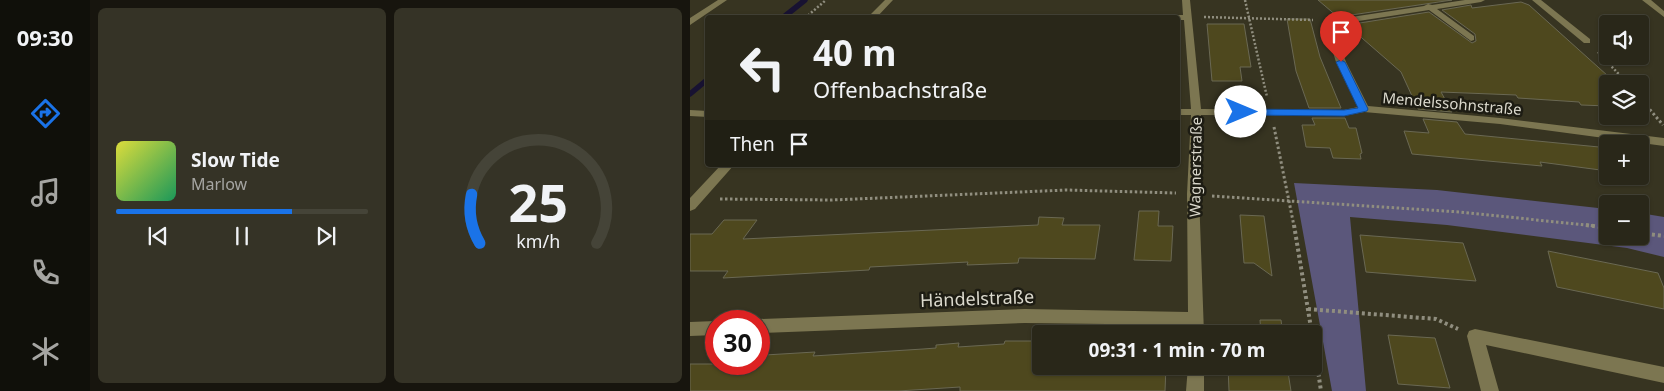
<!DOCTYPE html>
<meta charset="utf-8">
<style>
:root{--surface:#292719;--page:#353326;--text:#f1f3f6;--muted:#a5a5a2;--line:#454438;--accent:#1a73e8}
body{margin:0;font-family:"Noto Sans",sans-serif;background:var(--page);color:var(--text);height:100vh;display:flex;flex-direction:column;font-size:19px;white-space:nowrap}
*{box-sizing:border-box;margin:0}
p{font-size:16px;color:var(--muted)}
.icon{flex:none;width:28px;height:28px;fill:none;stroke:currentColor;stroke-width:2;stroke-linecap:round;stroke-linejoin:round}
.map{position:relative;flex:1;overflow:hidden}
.drawer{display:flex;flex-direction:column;gap:8px;padding:8px;background:#17150e;width:600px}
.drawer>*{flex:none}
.guide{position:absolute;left:15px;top:15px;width:475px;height:152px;border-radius:5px;box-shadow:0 1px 4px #0004,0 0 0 1px var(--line);background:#292719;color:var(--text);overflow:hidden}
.controls{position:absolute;left:909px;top:15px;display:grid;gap:10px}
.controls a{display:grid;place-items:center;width:50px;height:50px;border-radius:5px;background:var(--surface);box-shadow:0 1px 4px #0004,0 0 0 1px var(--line);font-size:25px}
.speed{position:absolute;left:15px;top:310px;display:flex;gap:10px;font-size:25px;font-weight:700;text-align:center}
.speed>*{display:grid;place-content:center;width:65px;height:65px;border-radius:50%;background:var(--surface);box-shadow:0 1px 4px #0004,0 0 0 1px var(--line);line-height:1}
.speed .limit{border:8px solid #d22;background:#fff;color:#111}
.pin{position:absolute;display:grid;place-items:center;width:42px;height:42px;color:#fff;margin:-51px -21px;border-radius:50% 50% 50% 0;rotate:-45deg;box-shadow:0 0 5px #0007}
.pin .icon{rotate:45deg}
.me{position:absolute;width:55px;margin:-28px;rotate:90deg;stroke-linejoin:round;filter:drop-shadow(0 0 4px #0008)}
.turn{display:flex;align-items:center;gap:18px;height:105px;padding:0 25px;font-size:22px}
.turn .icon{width:65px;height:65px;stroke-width:2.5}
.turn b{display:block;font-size:35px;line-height:42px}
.then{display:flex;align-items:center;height:48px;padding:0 25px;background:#0003;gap:10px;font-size:19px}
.drawer .tile{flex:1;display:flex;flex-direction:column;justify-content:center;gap:8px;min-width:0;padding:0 18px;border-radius:8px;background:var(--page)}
.drawer .dial{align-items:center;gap:0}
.dial svg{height:130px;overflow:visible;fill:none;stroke:var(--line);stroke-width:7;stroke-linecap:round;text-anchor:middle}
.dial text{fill:var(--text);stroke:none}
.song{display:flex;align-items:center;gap:15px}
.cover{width:60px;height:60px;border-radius:8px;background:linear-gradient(135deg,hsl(60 70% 55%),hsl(150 70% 35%))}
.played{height:5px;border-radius:2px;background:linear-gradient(90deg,var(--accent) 70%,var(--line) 70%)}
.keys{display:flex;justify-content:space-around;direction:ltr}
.drawer .tiles{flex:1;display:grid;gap:8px;grid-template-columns:repeat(2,1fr)}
.trip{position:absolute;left:342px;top:325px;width:290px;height:50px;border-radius:5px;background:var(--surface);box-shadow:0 1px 4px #0004,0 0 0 1px var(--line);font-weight:700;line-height:50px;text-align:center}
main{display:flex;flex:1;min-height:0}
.menu{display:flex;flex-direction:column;width:90px;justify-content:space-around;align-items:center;background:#10100a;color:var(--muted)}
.menu .icon{width:35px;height:35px}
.menu .on{color:var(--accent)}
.menu b{font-size:22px;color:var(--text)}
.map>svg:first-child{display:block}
</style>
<main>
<nav class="menu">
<b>09:30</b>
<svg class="icon on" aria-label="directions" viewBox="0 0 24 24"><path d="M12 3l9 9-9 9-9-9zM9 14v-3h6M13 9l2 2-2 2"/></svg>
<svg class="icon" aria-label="music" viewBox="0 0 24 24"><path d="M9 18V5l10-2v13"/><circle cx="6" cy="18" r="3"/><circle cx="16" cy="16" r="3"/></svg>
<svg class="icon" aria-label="phone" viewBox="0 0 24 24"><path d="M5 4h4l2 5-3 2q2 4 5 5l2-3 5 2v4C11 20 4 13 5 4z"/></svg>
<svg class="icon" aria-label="climate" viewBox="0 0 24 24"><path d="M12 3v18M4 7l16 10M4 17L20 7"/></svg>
</nav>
<section class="drawer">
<div class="tiles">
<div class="tile">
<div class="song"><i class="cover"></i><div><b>Slow Tide</b><p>Marlow</p></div></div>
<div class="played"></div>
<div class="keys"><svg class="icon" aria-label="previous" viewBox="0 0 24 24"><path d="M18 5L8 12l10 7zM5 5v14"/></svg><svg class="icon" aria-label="pause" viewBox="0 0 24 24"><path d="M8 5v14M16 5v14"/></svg><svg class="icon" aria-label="next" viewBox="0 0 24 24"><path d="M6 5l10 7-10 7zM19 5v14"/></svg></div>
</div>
<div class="tile dial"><svg viewBox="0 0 100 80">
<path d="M14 69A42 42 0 1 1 86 69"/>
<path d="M14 69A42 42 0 0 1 9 39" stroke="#1a73e8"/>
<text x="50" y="56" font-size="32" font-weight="700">25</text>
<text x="50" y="72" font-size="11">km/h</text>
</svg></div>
</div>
</section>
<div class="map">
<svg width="974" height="391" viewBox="0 0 974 391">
<rect width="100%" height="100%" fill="#373421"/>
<path fill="#5b577b" d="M 604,183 L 747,190 L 917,209 L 918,236 L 950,236 L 950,213 L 974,217 L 974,257 L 937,248 L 757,225 L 660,217 L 676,391 L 642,391 Z"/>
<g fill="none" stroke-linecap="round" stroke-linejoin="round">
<path stroke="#181232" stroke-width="5.5" d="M 95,16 L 115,0
M 0,94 L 18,79"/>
</g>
<path fill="#4e481e" stroke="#6a6853" d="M 628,0 L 762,0 L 648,17 Z
M 831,2 L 839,5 L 918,76 L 918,106 L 891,105 L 889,102 L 828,98 L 826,95 L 751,92 L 762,112 L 728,109 L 711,72 L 657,25 L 739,12 L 782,43 L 786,41 L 785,34 L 752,10 L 781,5 L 782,8 Z
M 597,19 L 620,19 L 630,57 L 651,108 L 619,108 L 606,71 Z
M 517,24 L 554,24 L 561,67 L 550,67 L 552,81 L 522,81 Z
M 622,118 L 655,118 L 659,128 L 666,128 L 672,153 L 670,154 L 671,159 L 643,158 L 640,148 L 616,147 L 612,125 L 625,125 Z
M 733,119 L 767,122 L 775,134 L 909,147 L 918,164 L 918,171 L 850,162 L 852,166 L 722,154 L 714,131 L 739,133 Z
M 449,211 L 469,211 L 468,226 L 483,226 L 481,261 L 444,260 Z
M 550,215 L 574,216 L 582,276 L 564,263 L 554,263 Z
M 349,217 L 374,218 L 372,225 L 410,225 L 405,259 L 329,258 L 328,263 L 277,265 L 278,262 L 180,267 L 179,270 L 33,278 L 38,271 L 0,271 L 0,234 L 22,234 L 34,220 L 67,220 L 53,239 L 348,225 Z
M 670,235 L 773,243 L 786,281 L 676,272 Z
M 858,251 L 968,273 L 974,288 L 974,309 L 867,287 Z
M 570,320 L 591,320 L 593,334 L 571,334 Z
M 698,335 L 745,338 L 760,388 L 708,384 Z
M 315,341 L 351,341 L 351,366 L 476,366 L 475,391 L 270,391 L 270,387 L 208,391 L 0,391 L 0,364 L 70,364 L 75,355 L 125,352 L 123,356 L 233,349 L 246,348 L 246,345 L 269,343 L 268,347 L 314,344 Z
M 538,366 L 597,366 L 601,391 L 539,391 Z"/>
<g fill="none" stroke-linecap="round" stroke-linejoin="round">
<path stroke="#908e7f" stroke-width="2.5" stroke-dasharray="2 2" stroke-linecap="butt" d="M 555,0 L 577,97
M 514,17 L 623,20
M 115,18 L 136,0
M 908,52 L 938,84
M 950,97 L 952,99"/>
<path stroke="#908e7f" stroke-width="3" stroke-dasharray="2.5 2.5" stroke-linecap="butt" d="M 950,98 L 973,125
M 584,127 L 604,226
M 522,196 L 770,212 L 905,226
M 30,199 L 142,200 L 377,190 L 486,193"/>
<path stroke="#908e7f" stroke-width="4" stroke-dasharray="3 3" stroke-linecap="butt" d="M 604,225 L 622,334
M 896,225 L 918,228
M 950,233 L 974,236
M 618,309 L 746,319 L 768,329
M 624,344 L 631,391"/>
<path fill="#7c7651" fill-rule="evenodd" d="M 28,0 L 37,0 L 0,25 L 0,18 Z
M 195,0 L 203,0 L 186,18 L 177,18 Z
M 492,0 L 500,0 L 511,109 L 654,110 L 668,107 L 646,62 L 634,23 L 635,21 L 734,6 L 738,4 L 742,5 L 775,0 L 795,0 L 791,2 L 747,9 L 784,36 L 784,40 L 781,41 L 739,10 L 643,25 L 656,62 L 678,106 L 810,118 L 974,138 L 974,146 L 810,124 L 674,112 L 654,116 L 511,115 L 509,194 L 514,334 L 498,334 L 498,325 L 335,323 L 69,333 L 69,321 L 63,321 L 69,319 L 335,309 L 498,312 L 497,194 L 501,115 L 488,115 L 488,109 L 501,109 L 494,20 L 488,20 L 488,18 L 390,18 L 394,16 L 493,15 Z
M 842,0 L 851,0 L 900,39 L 900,43 L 894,43 Z
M 952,0 L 961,0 L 974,11 L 974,17 Z
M 0,110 L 18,111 L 18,117 L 0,116 Z
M 31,165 L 44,165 L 5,209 L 0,211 L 0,198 Z
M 26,321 L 26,335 L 0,336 L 0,322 Z
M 785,329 L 974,367 L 974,383 L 796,345 L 809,391 L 791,391 L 777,336 L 779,331 Z
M 498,366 L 514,366 L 514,391 L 496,391 Z"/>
</g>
<path fill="#1a73e8" stroke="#114b97" d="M 651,60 L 655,62 L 678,109 L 677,111 L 654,116 L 551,115 L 546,112 L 551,109 L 654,110 L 668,108 L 646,62 Z"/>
<g text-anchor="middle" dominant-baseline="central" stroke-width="5" stroke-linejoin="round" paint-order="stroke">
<g font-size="15" fill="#dbd9cd" stroke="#1d1c13">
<text transform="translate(762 103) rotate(5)">Mendelssohnstraße</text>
<text transform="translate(505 167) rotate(-89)">Wagnerstraße</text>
</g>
<g font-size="18" fill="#dbd9cd" stroke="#1d1c13">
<text transform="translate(287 298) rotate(-2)">Händelstraße</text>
</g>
</g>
</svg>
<div class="controls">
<a><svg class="icon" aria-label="sound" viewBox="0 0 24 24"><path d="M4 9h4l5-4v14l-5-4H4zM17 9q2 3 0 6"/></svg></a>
<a><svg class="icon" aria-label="layers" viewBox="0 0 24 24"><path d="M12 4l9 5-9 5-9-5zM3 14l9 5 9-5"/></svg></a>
<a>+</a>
<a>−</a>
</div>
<div class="speed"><div class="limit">30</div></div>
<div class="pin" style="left:651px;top:62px;background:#d93025"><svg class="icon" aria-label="arrive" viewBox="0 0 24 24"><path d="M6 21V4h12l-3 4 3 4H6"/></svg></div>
<svg class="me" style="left:551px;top:112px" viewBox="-20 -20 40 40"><circle r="19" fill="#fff"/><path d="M0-13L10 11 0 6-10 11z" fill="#1a73e8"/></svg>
<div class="trip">09:31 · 1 min · 70 m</div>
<div class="guide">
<div class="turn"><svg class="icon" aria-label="left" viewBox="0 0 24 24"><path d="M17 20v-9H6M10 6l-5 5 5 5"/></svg><div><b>40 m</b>Offenbachstraße</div></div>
<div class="then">Then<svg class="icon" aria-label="arrive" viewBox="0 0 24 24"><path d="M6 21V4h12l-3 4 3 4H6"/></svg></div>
</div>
</div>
</main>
